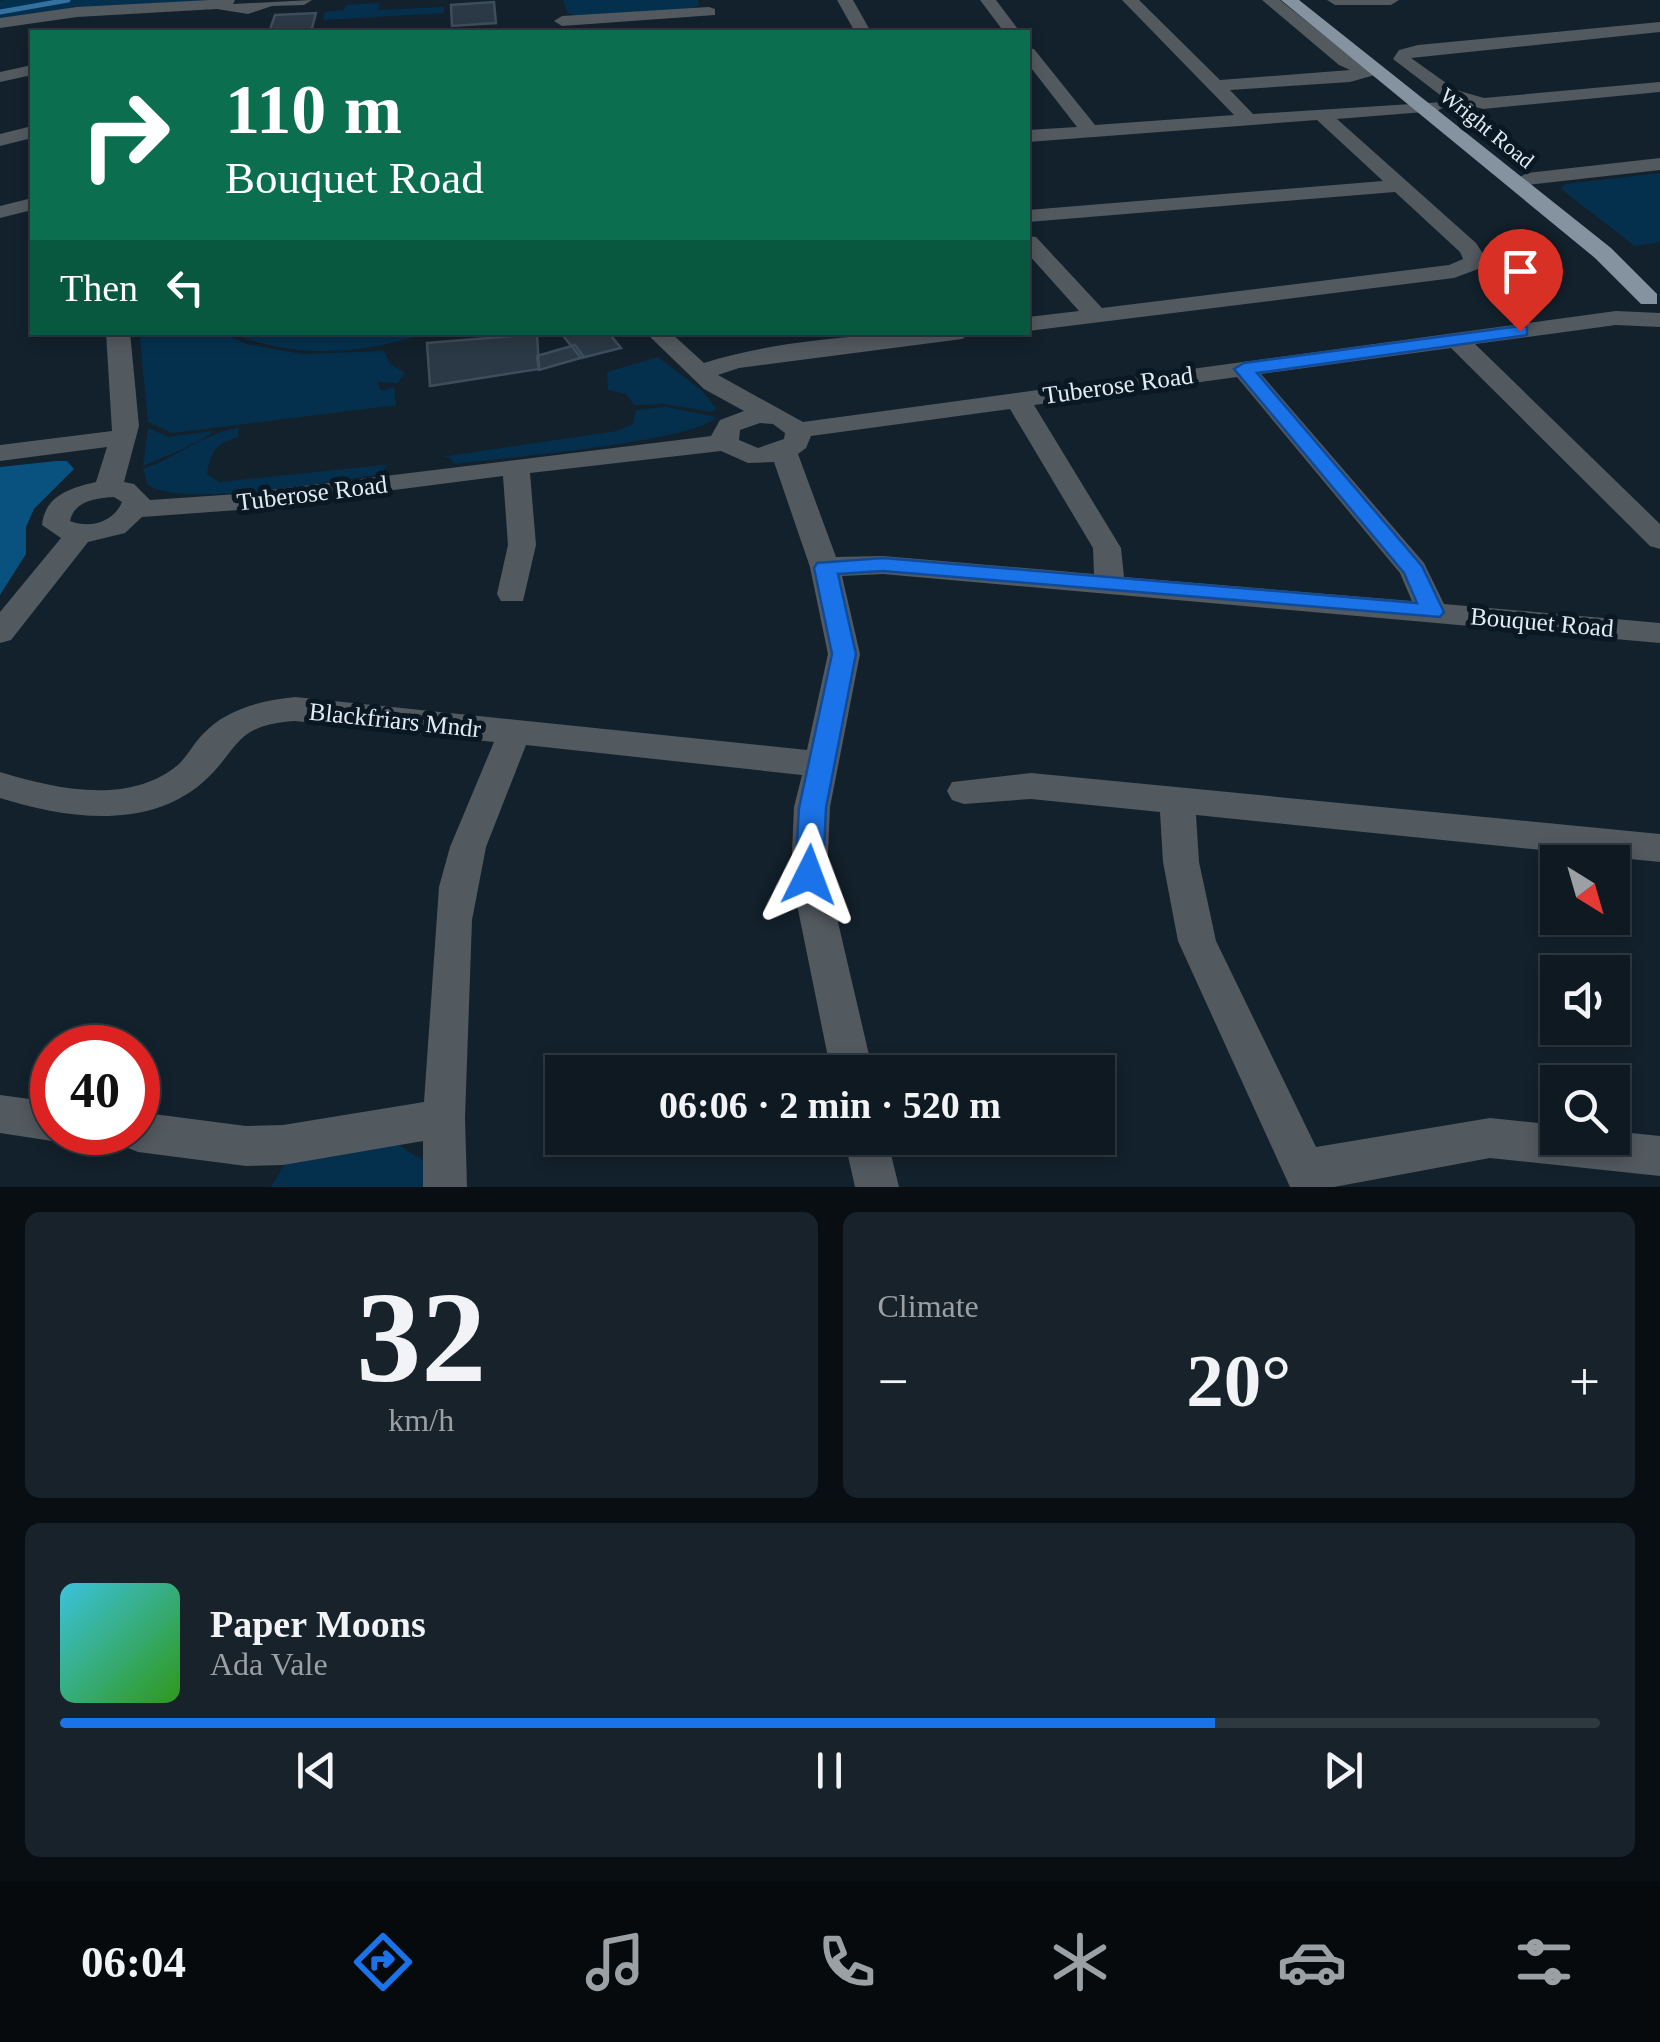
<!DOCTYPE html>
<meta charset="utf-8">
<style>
:root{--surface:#0e1921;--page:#17222a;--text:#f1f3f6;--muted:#9ba0a5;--line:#2e383f;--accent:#1a73e8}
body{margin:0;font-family:Georgia,serif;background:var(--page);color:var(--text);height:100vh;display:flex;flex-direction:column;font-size:38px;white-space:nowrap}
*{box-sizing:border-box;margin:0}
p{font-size:32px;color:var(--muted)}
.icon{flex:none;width:55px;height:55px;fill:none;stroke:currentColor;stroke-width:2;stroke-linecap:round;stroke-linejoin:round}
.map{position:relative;height:1187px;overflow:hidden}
.sheet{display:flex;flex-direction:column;gap:25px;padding:25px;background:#080e12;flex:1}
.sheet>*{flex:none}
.hud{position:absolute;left:30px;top:30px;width:1000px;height:305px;border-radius:0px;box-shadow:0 5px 15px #0003,0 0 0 2px var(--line);background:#0b6e4f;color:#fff;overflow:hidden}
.needle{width:65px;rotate:143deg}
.fabs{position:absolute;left:1540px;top:845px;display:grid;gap:20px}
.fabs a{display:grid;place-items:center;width:90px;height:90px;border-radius:0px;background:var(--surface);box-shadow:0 5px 15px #0003,0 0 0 2px var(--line);font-size:50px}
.speed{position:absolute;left:30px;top:1025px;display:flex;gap:20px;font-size:50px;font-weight:700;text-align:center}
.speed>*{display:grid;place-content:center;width:130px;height:130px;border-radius:50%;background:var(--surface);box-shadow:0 5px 15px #0003,0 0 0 2px var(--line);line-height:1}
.speed .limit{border:15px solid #d22;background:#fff;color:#111}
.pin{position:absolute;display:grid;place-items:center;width:85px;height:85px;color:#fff;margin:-102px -42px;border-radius:50% 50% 50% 0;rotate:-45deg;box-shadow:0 0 10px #0007}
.pin .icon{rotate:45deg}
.me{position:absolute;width:110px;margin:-55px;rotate:3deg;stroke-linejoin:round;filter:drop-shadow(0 0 8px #0008)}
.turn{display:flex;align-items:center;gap:35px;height:210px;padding:0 30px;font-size:45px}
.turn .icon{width:130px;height:130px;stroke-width:2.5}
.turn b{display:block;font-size:70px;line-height:85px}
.then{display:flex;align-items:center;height:95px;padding:0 30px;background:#0003;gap:20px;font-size:38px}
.big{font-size:75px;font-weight:700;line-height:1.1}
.sheet .widget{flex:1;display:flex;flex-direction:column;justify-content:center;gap:15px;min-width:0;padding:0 35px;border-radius:15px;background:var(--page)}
.sheet .dial{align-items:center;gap:0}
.dial b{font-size:130px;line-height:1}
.song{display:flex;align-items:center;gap:30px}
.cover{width:120px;height:120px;border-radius:15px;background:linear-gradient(135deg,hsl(190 70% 55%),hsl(110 70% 35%))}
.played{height:10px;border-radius:5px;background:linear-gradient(90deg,var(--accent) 75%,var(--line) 75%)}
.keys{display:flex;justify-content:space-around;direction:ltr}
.heat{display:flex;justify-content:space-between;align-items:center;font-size:55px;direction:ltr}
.sheet .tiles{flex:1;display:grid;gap:25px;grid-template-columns:1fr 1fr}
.widget:last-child{grid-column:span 2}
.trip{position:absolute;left:545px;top:1055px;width:570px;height:100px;border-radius:0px;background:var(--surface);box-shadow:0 5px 15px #0003,0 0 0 2px var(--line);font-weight:700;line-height:100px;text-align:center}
.menu{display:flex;height:160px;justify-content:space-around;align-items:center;background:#060a0d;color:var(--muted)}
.menu .icon{width:70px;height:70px}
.menu .selected{color:var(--accent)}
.menu b{font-size:45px;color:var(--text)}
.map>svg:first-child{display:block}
</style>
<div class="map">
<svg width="1660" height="1187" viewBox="0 0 1660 1187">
<rect width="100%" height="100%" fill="#13212c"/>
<path fill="#05304d" d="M 4,0 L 212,0 L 0,21 L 0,1 Z
M 563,0 L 698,0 L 699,5 L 692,9 L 582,17 L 568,13 Z
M 380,3 L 378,10 L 444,7 L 444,13 L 323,20 L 325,12 L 344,10 L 346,5 Z
M 1660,173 L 1660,242 L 1635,246 L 1561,189 L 1565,184 Z
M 146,332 L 221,333 L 247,344 L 302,354 L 384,351 L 390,364 L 405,373 L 397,383 L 377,382 L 381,391 L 394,387 L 396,405 L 172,433 L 148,422 L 140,339 Z
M 231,333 L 426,333 C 361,356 290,358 231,333 Z
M 658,357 L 701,390 L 716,408 L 713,412 L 664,404 L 634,405 L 626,394 L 608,390 L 607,372 Z
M 666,407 L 716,417 C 696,442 497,458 455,464 L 449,457 L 441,457 L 617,431 L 633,424 L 636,410 Z
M 148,428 L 169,437 L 213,431 C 206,441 158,459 143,466 Z
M 239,428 L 238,437 C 215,444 211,451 207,474 L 219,482 L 394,464 L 385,466 L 383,474 C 335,480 185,509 148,485 L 143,469 C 176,458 206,432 239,428 Z
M 397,1144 L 424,1161 L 433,1187 L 271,1187 L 288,1159 Z"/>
<path fill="#09517e" d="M 56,461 L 67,461 L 74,469 L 34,509 L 26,527 L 26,554 L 0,595 L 0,467 Z"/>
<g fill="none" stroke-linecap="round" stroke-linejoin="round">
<path stroke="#3271a0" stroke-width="5" d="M 0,12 L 68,0"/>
</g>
<path fill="#2a3945" stroke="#3e4d5a" stroke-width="2.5" d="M 494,2 L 496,23 L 452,26 L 451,5 Z
M 316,13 L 311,32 L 269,32 L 275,15 Z
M 560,332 L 608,332 L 621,348 L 581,358 Z
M 537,334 L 539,369 L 430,386 L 427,343 Z
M 575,345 L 584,357 L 539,370 L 537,356 Z"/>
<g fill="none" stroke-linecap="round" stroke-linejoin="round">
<path fill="#52595f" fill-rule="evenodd" d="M 210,0 L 235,0 L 233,4 L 312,0 L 304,5 L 272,6 L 248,14 L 217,9 L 77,17 L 0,28 L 0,18 L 77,7 Z
M 837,0 L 853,0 L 871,32 L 855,32 Z
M 980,0 L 996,0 L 1020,32 L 1004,32 Z
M 1122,0 L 1139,0 L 1220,80 L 1350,70 L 1339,65 L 1262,0 L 1280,0 L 1351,57 L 1382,73 L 1350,82 L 1230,90 L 1253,114 L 1443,102 L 1446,106 L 1437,111 L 1337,119 L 1476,243 L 1485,257 L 1481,268 L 1454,278 L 1028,331 L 1028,317 L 1079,311 L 1028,254 L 1028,236 L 1036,237 L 1102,308 L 1449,265 L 1463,259 L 1460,252 L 1395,192 L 1028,222 L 1028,210 L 1383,181 L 1317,120 L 1028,142 L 1028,130 L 1077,127 L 1028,64 L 1028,48 L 1034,49 L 1095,125 L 1234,115 Z
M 1327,0 L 1399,0 L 1391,5 L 1335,5 Z
M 709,7 L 715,9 L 715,15 L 562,26 L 554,21 L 562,16 Z
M 1660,22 L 1660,32 L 1411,58 L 1456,90 L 1484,98 L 1660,82 L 1660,92 L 1483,109 L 1444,98 L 1393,59 L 1399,50 L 1418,45 Z
M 32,65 L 32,75 L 0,82 L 0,72 Z
M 32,126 L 32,138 L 0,146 L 0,134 Z
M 1660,158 L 1660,170 L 1527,185 L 1517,179 L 1527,173 Z
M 32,198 L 32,210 L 0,218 L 0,206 Z
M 1616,311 L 1660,313 L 1660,327 L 1616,325 L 1475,344 L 1660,524 L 1660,549 L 1650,546 L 1451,348 L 1261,374 L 1424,563 L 1444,604 L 1660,623 L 1660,643 L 883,574 L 842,576 L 860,654 L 830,807 L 827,875 L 873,1072 L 831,1072 L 791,875 L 794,807 L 802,775 L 526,745 L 486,847 L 472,920 L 465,1118 L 467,1187 L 423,1187 L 423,1141 L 283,1165 L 246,1166 L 138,1152 L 123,1146 L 117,1132 L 138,1132 L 138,1112 L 246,1126 L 283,1125 L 424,1102 L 439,887 L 450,847 L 494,742 L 295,721 C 232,725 240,750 202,783 C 146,831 64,818 0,798 L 0,772 C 56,789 130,806 179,764 C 188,755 194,743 203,734 C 226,709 263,700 295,697 L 807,750 L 828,654 L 810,567 L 774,462 L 748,463 L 721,451 L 530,473 L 536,545 L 523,601 L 501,601 L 497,594 L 508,545 L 503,476 L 238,510 L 142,517 L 125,533 L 88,542 L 11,640 L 0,643 L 0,612 L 61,538 L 42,525 C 45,495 71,488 96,482 L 107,447 L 0,461 L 0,445 L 112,431 L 106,332 L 130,332 L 139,426 L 124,482 L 134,484 L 150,500 L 238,494 L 711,436 L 720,420 L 744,411 L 704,389 L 645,332 L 670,332 L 704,363 C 780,338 894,332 973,332 L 962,339 L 739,368 L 718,375 L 803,422 ZM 1237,377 L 1400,573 L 1412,601 L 1124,577 L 1121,548 L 1034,405 ZM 1010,409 L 1093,548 L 1094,574 L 883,556 L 836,557 L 798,454 L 806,448 L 811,436 ZM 760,423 L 773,424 L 785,433 L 784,439 L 758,448 L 739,440 L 740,430 ZM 114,497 L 122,502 C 114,522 90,529 70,521 C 74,501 96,498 114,497 Z
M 1031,773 L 1660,834 L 1660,862 L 1196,815 L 1199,862 L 1216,941 L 1316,1147 L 1490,1118 L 1558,1125 L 1558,1138 L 1612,1138 L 1612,1131 L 1660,1136 L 1660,1176 L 1490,1158 L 1334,1187 L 1290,1187 L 1178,941 L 1163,862 L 1160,812 L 1031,799 L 964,804 L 952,800 L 947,791 L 952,782 Z
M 0,1095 L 52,1102 L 52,1132 L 67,1135 L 52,1141 L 0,1133 Z
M 844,1138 L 887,1138 L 899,1187 L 855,1187 Z"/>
<path fill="#8593a0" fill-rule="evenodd" d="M 1281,0 L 1299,0 L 1611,248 L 1657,294 L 1657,304 L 1641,304 L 1595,258 Z"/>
</g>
<path fill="#1a73e8" stroke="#114b97" stroke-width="2.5" d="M 1520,326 L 1527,327 L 1527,335 L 1257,373 L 1422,566 L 1444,612 L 1440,617 L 883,571 L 838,574 L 856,654 L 826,808 L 823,875 L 819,883 L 809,886 L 799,883 L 795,875 L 799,808 L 832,654 L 814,568 L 817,563 L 883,558 L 1417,603 L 1404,573 L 1234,369 L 1244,363 Z"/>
<g text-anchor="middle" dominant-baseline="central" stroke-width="10" stroke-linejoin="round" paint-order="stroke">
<g font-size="22" fill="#e2ebf3" stroke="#0a1823">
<text transform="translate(1487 128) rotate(39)">Wright Road</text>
</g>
<g font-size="25" fill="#e2ebf3" stroke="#0a1823">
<text transform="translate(1118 385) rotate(-8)">Tuberose Road</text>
<text transform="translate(312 493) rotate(-7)">Tuberose Road</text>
<text transform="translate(1542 622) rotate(5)">Bouquet Road</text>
<text transform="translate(395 720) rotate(6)">Blackfriars Mndr</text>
</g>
</g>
</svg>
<div class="fabs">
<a><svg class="needle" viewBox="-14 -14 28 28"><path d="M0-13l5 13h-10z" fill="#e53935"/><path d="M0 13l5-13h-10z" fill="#9ba0a5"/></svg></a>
<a><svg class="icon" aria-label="sound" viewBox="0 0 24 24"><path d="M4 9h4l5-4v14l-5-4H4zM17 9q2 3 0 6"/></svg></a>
<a><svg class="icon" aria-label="search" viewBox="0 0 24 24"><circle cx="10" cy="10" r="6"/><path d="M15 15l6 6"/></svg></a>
</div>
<div class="speed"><div class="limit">40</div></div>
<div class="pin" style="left:1520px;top:331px;background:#d93025"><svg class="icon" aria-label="arrive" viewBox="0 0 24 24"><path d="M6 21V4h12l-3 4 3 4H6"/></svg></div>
<svg class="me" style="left:809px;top:875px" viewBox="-20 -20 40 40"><path d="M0-17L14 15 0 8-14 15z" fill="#1a73e8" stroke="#fff" stroke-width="4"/></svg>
<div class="trip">06:06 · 2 min · 520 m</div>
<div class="hud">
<div class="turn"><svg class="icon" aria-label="right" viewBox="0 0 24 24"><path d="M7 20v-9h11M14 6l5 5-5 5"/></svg><div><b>110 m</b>Bouquet Road</div></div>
<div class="then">Then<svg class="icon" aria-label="left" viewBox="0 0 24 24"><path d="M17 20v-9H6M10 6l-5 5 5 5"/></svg></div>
</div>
</div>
<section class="sheet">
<div class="tiles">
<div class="widget dial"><b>32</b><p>km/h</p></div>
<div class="widget"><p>Climate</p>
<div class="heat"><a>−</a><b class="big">20°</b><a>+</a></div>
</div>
<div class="widget">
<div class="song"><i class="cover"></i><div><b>Paper Moons</b><p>Ada Vale</p></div></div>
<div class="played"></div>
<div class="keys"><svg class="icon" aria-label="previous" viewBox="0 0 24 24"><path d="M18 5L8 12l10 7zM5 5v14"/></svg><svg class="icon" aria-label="pause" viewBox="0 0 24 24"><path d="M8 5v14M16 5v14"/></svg><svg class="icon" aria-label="next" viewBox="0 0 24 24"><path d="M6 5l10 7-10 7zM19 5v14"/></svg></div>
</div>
</div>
</section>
<nav class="menu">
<b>06:04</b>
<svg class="icon selected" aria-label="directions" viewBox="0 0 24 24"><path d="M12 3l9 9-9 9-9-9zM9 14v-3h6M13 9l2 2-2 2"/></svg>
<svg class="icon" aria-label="music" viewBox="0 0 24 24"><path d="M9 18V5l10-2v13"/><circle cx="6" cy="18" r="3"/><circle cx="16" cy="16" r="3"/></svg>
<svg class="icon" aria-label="phone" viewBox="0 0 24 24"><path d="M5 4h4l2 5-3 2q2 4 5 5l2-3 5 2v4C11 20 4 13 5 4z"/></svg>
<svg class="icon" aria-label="climate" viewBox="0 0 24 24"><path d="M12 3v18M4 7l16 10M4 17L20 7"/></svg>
<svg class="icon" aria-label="car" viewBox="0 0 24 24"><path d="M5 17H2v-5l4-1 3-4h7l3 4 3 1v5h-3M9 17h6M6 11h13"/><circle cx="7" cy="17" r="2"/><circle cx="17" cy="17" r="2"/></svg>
<svg class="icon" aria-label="filters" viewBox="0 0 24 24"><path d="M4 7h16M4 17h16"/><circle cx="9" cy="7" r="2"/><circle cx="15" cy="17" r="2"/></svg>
</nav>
